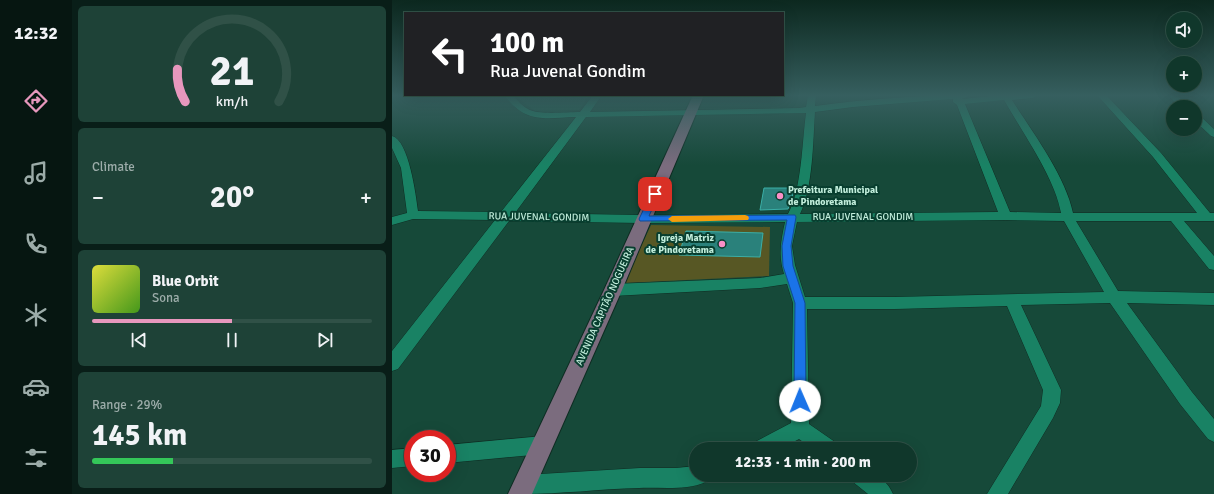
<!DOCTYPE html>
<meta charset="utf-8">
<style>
:root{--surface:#10372b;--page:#1e4237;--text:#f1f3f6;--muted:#9caca9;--line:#305147;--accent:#e797bd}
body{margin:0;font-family:Signika,sans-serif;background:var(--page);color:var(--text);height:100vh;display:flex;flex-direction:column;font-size:15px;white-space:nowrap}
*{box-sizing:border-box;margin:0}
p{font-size:13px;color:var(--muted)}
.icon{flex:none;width:22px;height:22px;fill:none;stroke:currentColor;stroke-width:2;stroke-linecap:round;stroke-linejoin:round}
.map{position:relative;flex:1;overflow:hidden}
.sheet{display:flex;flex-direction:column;gap:6px;padding:6px;background:#091e18;width:320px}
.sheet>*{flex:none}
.banner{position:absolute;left:12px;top:12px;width:380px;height:84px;border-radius:0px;box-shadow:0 4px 16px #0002,0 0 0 1px var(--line);background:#202124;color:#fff;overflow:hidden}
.fabs{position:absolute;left:774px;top:12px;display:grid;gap:8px}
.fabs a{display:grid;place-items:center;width:36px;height:36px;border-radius:50%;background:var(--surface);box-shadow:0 4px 16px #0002,0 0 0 1px var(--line);font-size:20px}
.speed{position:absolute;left:12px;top:430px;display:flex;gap:8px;font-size:20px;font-weight:700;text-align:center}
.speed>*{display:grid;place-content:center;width:52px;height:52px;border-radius:50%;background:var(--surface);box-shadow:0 4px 16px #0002,0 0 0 1px var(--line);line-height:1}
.speed .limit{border:6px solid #d22;background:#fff;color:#111}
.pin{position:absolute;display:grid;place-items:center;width:34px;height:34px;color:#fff;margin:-17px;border-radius:8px;box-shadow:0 2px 6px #0006}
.me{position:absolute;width:44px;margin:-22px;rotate:359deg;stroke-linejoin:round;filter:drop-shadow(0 0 3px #0008)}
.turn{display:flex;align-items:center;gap:14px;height:84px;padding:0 20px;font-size:18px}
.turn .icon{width:52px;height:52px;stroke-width:2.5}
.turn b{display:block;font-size:28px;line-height:34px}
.big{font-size:30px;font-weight:700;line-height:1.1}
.sheet .tile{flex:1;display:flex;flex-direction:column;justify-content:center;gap:6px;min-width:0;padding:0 14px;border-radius:6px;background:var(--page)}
.sheet .dial{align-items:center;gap:0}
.dial svg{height:104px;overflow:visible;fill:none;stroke:var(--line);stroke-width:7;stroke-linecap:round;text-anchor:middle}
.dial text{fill:var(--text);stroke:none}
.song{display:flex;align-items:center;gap:12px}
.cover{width:48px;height:48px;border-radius:6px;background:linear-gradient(135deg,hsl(60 70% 55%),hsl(100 70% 35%))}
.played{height:4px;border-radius:2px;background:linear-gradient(90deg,var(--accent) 50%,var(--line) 50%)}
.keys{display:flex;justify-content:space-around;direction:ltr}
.heat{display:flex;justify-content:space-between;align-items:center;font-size:22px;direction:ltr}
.charge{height:6px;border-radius:3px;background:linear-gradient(90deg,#34c759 29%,var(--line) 0)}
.trip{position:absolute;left:297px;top:442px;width:228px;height:40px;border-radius:20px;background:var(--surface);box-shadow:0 4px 16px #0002,0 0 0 1px var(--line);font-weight:700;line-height:40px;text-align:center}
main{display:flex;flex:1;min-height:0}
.menu{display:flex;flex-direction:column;width:72px;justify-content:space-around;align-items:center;background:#061611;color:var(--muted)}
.menu .icon{width:28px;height:28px}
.menu .current{color:var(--accent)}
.menu b{font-size:18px;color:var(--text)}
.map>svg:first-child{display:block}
</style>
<main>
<nav class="menu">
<b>12:32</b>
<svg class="icon current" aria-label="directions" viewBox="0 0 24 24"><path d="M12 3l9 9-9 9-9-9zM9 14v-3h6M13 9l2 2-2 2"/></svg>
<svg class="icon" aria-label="music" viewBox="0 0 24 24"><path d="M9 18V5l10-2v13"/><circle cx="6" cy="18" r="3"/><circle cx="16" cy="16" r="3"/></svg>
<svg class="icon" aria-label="phone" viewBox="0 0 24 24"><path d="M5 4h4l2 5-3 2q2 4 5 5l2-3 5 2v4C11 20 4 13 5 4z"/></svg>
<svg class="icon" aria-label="climate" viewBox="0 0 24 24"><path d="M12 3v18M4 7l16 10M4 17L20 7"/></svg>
<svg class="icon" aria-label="car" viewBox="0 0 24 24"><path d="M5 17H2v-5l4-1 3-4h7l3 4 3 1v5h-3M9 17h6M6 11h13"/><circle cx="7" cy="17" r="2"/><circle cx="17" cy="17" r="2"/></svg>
<svg class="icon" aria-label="filters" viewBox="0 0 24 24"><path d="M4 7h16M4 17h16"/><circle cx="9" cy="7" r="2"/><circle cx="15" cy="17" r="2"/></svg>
</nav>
<section class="sheet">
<div class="tile dial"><svg viewBox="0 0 100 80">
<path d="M14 69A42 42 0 1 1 86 69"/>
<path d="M14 69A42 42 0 0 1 8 44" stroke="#e797bd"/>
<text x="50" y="56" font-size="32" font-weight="700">21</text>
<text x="50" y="72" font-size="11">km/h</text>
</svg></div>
<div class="tile"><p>Climate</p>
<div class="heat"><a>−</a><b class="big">20°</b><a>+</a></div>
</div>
<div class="tile">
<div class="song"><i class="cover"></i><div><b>Blue Orbit</b><p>Sona</p></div></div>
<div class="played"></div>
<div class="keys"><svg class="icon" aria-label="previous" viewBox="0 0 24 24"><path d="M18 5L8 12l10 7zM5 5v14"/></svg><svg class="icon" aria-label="pause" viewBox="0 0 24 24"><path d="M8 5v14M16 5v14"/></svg><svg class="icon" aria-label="next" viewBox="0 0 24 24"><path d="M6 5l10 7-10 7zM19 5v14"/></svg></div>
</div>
<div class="tile"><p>Range · 29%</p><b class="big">145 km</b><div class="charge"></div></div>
</section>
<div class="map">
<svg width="822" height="494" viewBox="0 0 822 494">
<rect width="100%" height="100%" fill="#164939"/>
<path fill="#1a5543" d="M 129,95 L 198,95 L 187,110 L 143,111 L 126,98 Z"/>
<path fill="#575724" d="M 259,225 L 378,227 L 377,276 L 232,283 Z"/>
<path fill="#2a817b" stroke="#3bafa7" d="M 372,188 L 403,188 L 396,209 L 368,210 Z
M 294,231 L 371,233 L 368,257 L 287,255 Z"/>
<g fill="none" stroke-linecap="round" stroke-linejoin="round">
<defs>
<path id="minor" d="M 112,95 L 121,95 C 126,101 131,107 138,110 C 150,115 174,112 188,112 L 201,95 L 210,95 L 198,112 L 407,108 L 414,107 L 416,95 L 424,95 L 423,106 C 475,99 527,95 579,95 L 570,99 L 609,95 L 645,95 L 641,98 L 620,100 C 640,131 674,177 681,213 L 805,213 L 761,157 L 705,95 L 714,95 L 769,153 L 818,213 L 822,213 L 822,221 L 792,221 L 822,256 L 822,270 L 817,269 L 779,221 L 684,221 L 726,291 L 822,293 L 822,305 L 735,303 L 800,392 L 822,419 L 822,442 L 816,439 L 788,404 L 718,303 L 629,305 L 669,390 L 668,403 L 661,418 L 616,494 L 595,494 L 649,406 L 651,390 L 615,306 L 503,309 L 415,309 L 417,424 L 443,442 L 445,449 L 421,449 L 407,439 L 388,449 L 361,449 L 363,442 L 399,423 L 401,303 L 395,284 L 368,288 L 221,296 L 216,294 L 214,290 L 216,286 L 221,284 L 368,278 L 392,274 C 386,255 389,240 393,222 L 251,223 L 117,221 L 6,369 L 0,371 L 0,351 L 103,220 L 21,219 L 0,225 L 0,217 L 15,213 L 9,168 L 0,148 L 0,136 C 17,140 24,196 26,211 L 109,212 L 184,117 C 152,118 134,124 112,95 ZM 561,99 L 561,102 L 565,105 L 606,212 L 408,214 C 421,188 421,141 423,112 L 461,107 ZM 612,100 C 630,132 663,178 669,213 L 618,212 L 573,104 ZM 414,113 C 410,142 410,188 396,214 L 251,215 L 123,213 L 194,117 ZM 614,220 L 672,221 L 712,292 L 503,297 L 413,297 L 403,265 L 400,246 L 405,222 Z
M 776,95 L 785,95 L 798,107 L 788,107 Z
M 803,113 L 806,114 L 822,129 L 822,137 L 819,136 L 803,121 Z
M 151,436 L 158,438 L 160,445 L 158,452 L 151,454 L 55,463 L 55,445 Z
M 21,448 L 21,466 L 0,468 L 0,450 Z
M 304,466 L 304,475 L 317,475 L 314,482 C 293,491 269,487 247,488 C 208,489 169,494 130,494 L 125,492 L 122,485 L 125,478 L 132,475 L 248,468 L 284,468 Z
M 458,475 C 478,475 492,473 501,494 L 476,494 L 461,482 Z"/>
<path id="major" d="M 301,95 L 312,95 L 230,290 L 140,494 L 116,494 L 212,290 Z"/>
</defs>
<use href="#minor" stroke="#0e2c22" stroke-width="1"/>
<use href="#major" stroke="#0e2c22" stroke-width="2"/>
<use href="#minor" fill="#198264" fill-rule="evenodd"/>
<use href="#major" fill="#7b6c7e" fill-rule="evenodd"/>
</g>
<linearGradient id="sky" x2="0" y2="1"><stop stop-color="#0c281f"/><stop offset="0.58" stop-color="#365f5f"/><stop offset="1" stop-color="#365f5f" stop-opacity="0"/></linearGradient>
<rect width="822" height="165" fill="url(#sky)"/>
<path fill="#1a73e8" stroke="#114b97" d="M 263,191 L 267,194 L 257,216 L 403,215 L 404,217 L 399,246 L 401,266 L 413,303 L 414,401 L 412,406 L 408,407 L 404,406 L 402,401 L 403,303 L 391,266 L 390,246 L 395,220 L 248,221 L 247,219 L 259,194 Z"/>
<path fill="#f59e0b" d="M 353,215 L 356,216 L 357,218 L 356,220 L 280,222 L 276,219 L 280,216 Z"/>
<g fill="#fa8fc7" stroke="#083e2f" stroke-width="1.5">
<circle cx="388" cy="196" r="4"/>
<circle cx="330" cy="244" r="4"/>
</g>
<g text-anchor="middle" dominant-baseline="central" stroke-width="4" stroke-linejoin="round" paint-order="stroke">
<g font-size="10" font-weight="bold" fill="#c2eedc" stroke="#083e2f" text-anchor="start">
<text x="396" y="190">Prefeitura Municipal<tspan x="396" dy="12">de Pindoretama</tspan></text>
<text x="322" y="238" text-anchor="end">Igreja Matriz<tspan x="322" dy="12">de Pindoretama</tspan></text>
</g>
<g font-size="10" fill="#c2eedc" stroke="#083e2f">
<text transform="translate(147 217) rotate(1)">RUA JUVENAL GONDIM</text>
<text x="471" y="217">RUA JUVENAL GONDIM</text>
<text transform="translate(213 306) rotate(-66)">AVENIDA CAPITÃO NOGUEIRA</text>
</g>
</g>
</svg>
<div class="fabs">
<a><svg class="icon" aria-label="sound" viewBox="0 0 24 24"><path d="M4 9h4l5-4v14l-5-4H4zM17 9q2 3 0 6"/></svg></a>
<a>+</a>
<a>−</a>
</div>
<div class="speed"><div class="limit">30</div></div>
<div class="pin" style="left:263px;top:194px;background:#d93025"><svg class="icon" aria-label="arrive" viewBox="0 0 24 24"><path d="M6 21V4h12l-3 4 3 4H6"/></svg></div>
<svg class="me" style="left:408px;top:401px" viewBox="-20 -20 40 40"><circle r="19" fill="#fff"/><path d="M0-13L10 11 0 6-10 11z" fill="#1a73e8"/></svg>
<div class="trip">12:33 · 1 min · 200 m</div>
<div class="banner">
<div class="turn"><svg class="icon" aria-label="left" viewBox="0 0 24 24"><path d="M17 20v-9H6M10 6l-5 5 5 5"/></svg><div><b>100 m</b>Rua Juvenal Gondim</div></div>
</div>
</div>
</main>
